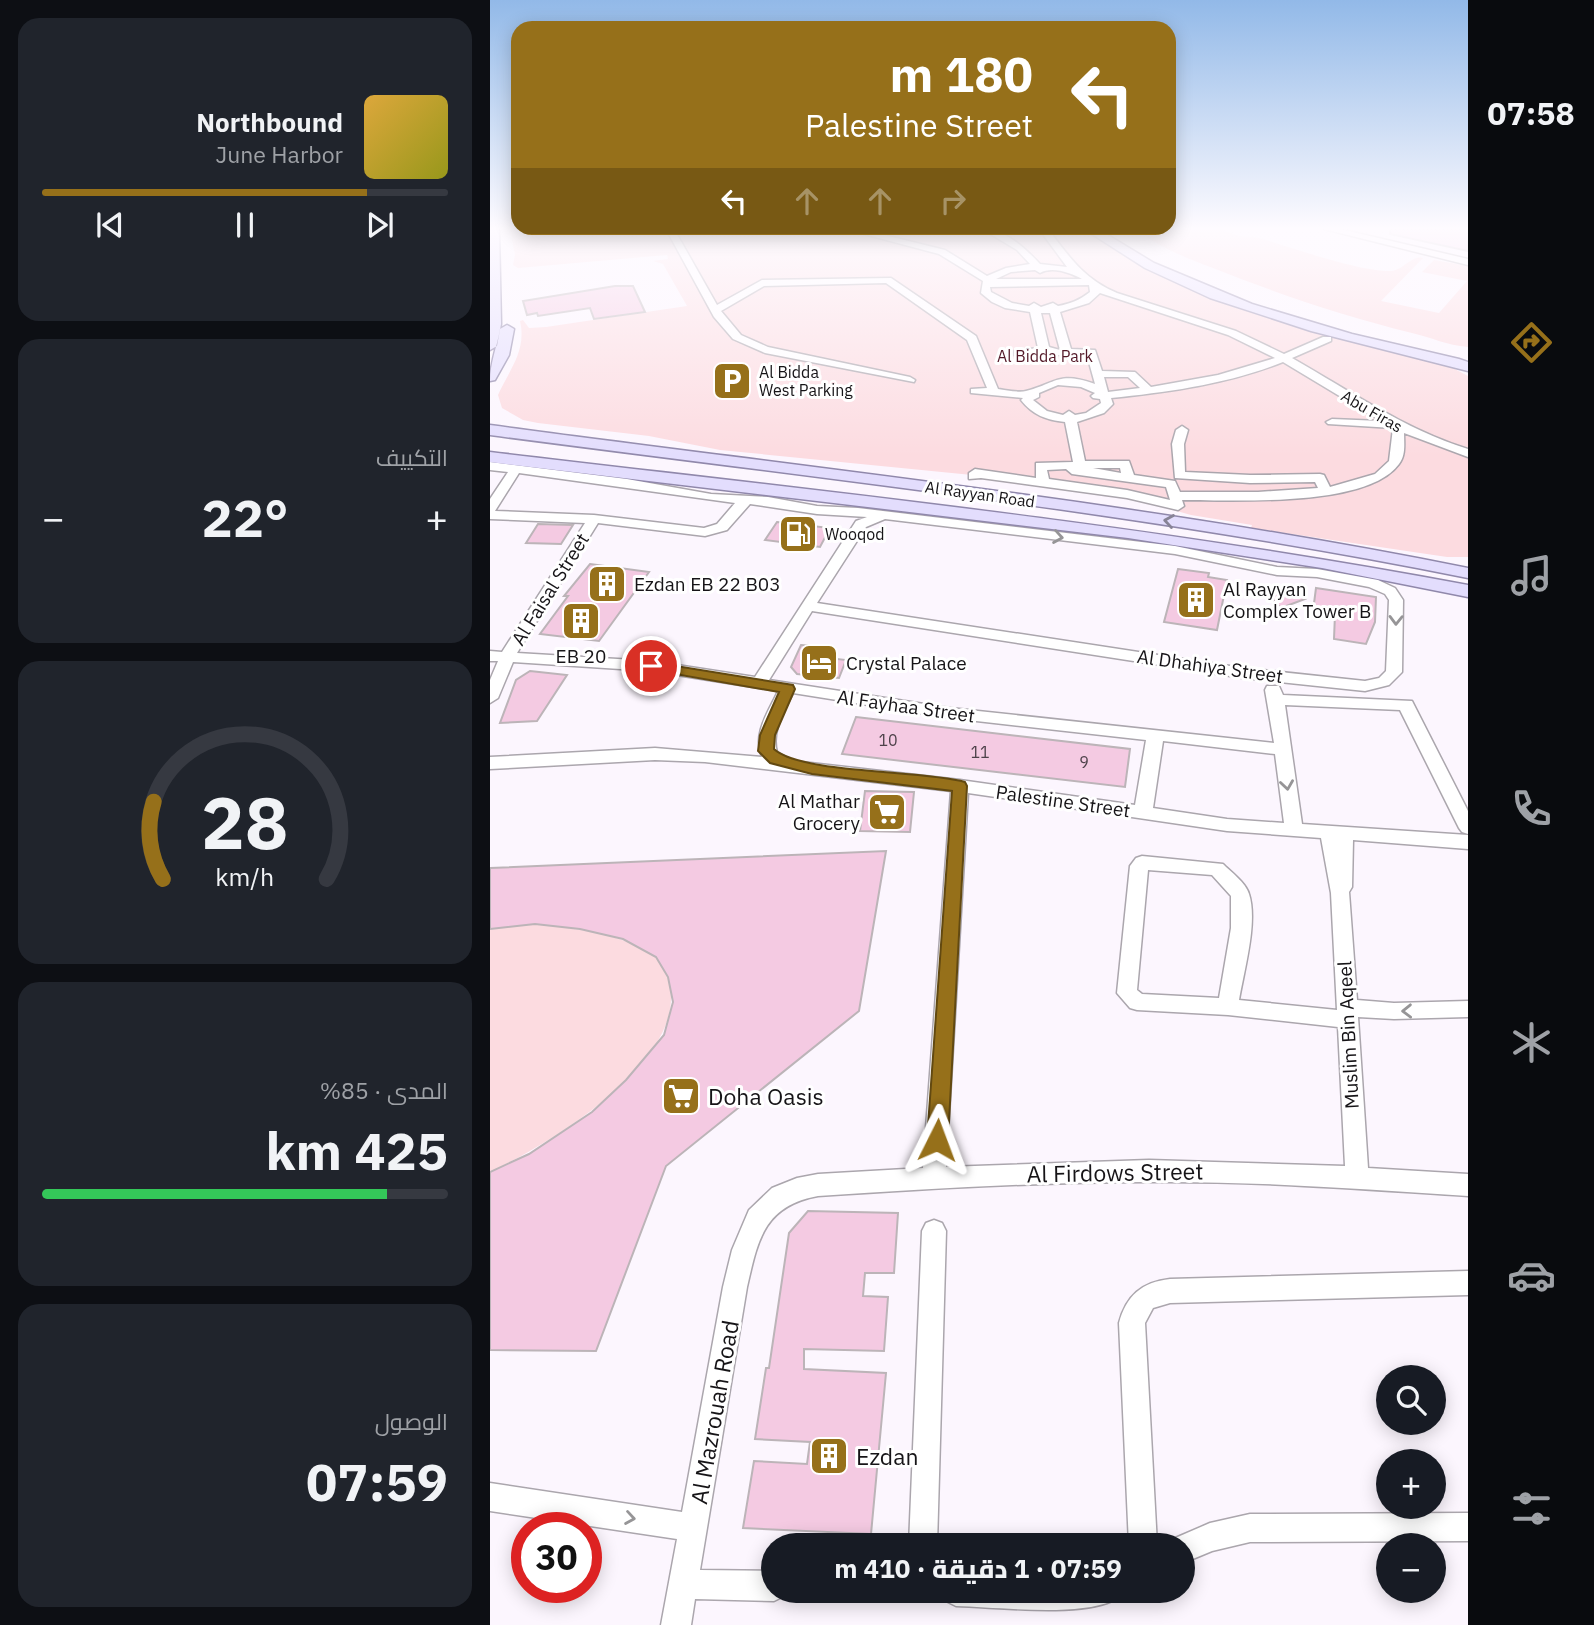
<!DOCTYPE html>
<html lang="ar">
<meta charset="utf-8">
<style>
:root{--surface:#171b24;--page:#20242c;--text:#f1f3f6;--muted:#9ea1a6;--line:#363941;--accent:#96701a}
body{margin:0;font-family:"IBM Plex Sans",Cairo,sans-serif;background:var(--page);color:var(--text);direction:rtl;height:100vh;display:flex;flex-direction:column;font-size:26px;white-space:nowrap}
*{box-sizing:border-box;margin:0}
p{font-size:23px;color:var(--muted)}
.icon{flex:none;width:38px;height:38px;fill:none;stroke:currentColor;stroke-width:2;stroke-linecap:round;stroke-linejoin:round}
.map{position:relative;flex:1;overflow:hidden;direction:ltr}
.sheet{display:flex;flex-direction:column;gap:18px;padding:18px;background:#0d0f14;width:490px}
.sheet>*{flex:none}
.banner{position:absolute;left:21px;top:21px;width:665px;height:214px;border-radius:21px;box-shadow:0 4px 18px #0003;direction:rtl;background:#96701a;color:#fff;overflow:hidden}
.fabs{position:absolute;left:886px;top:1365px;display:grid;gap:14px}
.fabs a{display:grid;place-items:center;width:70px;height:70px;border-radius:50%;background:var(--surface);box-shadow:0 4px 18px #0003;font-size:35px}
.speed{position:absolute;left:21px;top:1512px;display:flex;gap:14px;font-size:35px;font-weight:700;text-align:center}
.speed>*{display:grid;place-content:center;width:91px;height:91px;border-radius:50%;background:var(--surface);box-shadow:0 4px 18px #0003;line-height:1}
.speed .limit{border:10px solid #d22;background:#fff;color:#111}
.pin{position:absolute;display:grid;place-items:center;width:60px;height:60px;color:#fff;margin:-30px;border:4px solid #fff;border-radius:50%;box-shadow:0 2px 7px #0007}
.me{position:absolute;width:77px;margin:-38px;rotate:3deg;stroke-linejoin:round;filter:drop-shadow(0 0 5px #0008)}
.turn{display:flex;align-items:center;gap:24px;height:147px;padding:0 28px;font-size:32px}
.turn .icon{width:91px;height:91px;stroke-width:2.5}
.turn b{display:block;font-size:49px;line-height:60px}
.lanes{display:flex;align-items:center;height:66px;padding:0 28px;background:#0003;justify-content:center;gap:35px;direction:ltr}
.lanes .off{opacity:.35}
.big{font-size:52px;font-weight:800;line-height:1.1}
.sheet .tile{flex:1;display:flex;flex-direction:column;justify-content:center;gap:10px;min-width:0;padding:0 24px;border-radius:21px;background:var(--page)}
.sheet .dial{align-items:center;gap:0}
.dial svg{height:182px;overflow:visible;fill:none;stroke:var(--line);stroke-width:7;stroke-linecap:round;text-anchor:middle}
.dial text{fill:var(--text);stroke:none}
.song{display:flex;align-items:center;gap:21px}
.cover{width:84px;height:84px;border-radius:10px;background:linear-gradient(135deg,hsl(40 70% 55%),hsl(60 70% 35%))}
.played{height:7px;border-radius:4px;background:linear-gradient(90deg,var(--accent) 80%,var(--line) 80%)}
.keys{display:flex;justify-content:space-around;direction:ltr}
.heat{display:flex;justify-content:space-between;align-items:center;font-size:38px;direction:ltr}
.charge{height:10px;border-radius:5px;background:linear-gradient(90deg,#34c759 85%,var(--line) 0)}
.trip{position:absolute;left:271px;top:1533px;width:434px;height:70px;border-radius:35px;background:var(--surface);box-shadow:0 4px 18px #0003;font-weight:800;line-height:70px;text-align:center;direction:rtl}
main{display:flex;flex:1;min-height:0}
.tabs{display:flex;flex-direction:column;width:126px;justify-content:space-around;align-items:center;background:#090b0e;color:var(--muted)}
.tabs .icon{width:49px;height:49px}
.tabs .active{color:var(--accent)}
.tabs b{font-size:32px;color:var(--text)}
.map>svg:first-child{display:block}
</style>
<main>
<nav class="tabs">
<b>07:58</b>
<svg class="icon active" aria-label="directions" viewBox="0 0 24 24"><path d="M12 3l9 9-9 9-9-9zM9 14v-3h6M13 9l2 2-2 2"/></svg>
<svg class="icon" aria-label="music" viewBox="0 0 24 24"><path d="M9 18V5l10-2v13"/><circle cx="6" cy="18" r="3"/><circle cx="16" cy="16" r="3"/></svg>
<svg class="icon" aria-label="phone" viewBox="0 0 24 24"><path d="M5 4h4l2 5-3 2q2 4 5 5l2-3 5 2v4C11 20 4 13 5 4z"/></svg>
<svg class="icon" aria-label="climate" viewBox="0 0 24 24"><path d="M12 3v18M4 7l16 10M4 17L20 7"/></svg>
<svg class="icon" aria-label="car" viewBox="0 0 24 24"><path d="M5 17H2v-5l4-1 3-4h7l3 4 3 1v5h-3M9 17h6M6 11h13"/><circle cx="7" cy="17" r="2"/><circle cx="17" cy="17" r="2"/></svg>
<svg class="icon" aria-label="filters" viewBox="0 0 24 24"><path d="M4 7h16M4 17h16"/><circle cx="9" cy="7" r="2"/><circle cx="15" cy="17" r="2"/></svg>
</nav>
<div class="map">
<svg width="978" height="1625" viewBox="0 0 978 1625">
<rect width="100%" height="100%" fill="#fcf6fe"/>
<path fill="#fcdbe0" d="M 20,229 L 593,229 L 622,248 L 682,280 L 959,366 L 978,376 L 978,557 L 957,557 L 761,528 L 762,525 L 701,515 L 637,497 L 613,496 L 602,492 L 483,477 L 482,475 L 230,450 L 159,436 L 48,423 L 33,420 L 12,408 L 8,395 C 19,370 37,351 30,321 L 33,320 L 39,328 L 56,327 L 197,306 L 173,264 L 163,261 L 178,259 L 177,255 L 28,268 L 23,265 L 25,255 Z
M 646,229 L 731,229 L 749,236 L 769,238 C 804,248 866,271 900,271 C 913,271 922,254 933,258 L 891,301 L 949,313 L 977,281 L 932,272 L 944,260 L 978,266 L 978,347 C 956,345 943,338 922,333 C 854,316 788,294 723,268 C 696,258 668,247 646,229 Z
M 45,924 C 86,929 128,932 163,955 C 172,962 178,976 180,987 C 194,1063 58,1145 0,1172 L 0,929 Z"/>
<path fill="#f4cae2" stroke="#bcb4b8" stroke-width="2" d="M 900,229 L 978,229 L 978,251 L 900,234 Z
M 125,286 L 143,286 L 155,312 L 104,319 L 100,308 L 48,316 L 47,313 L 37,315 L 33,301 Z
M 287,522 L 340,528 L 330,547 L 275,540 Z
M 48,524 L 83,525 L 71,544 L 36,543 Z
M 100,564 L 159,572 L 109,641 L 50,634 L 78,596 L 74,596 Z
M 688,569 L 719,573 L 718,577 L 737,580 L 727,630 L 674,622 Z
M 795,585 L 815,599 L 791,608 L 775,592 Z
M 826,588 L 886,597 L 885,622 L 876,644 L 844,639 L 845,614 L 823,611 Z
M 311,645 L 334,647 L 330,657 L 356,660 L 349,678 L 307,674 L 301,667 Z
M 40,671 L 77,675 L 47,721 L 10,723 L 26,680 Z
M 366,717 L 640,749 L 635,787 L 352,754 Z
M 375,791 L 424,792 L 420,832 L 370,831 Z
M 396,851 L 369,1011 L 176,1166 L 106,1351 L 0,1350 L 0,1172 L 39,1154 L 102,1112 L 136,1080 L 174,1035 L 183,1002 L 178,977 L 166,957 L 133,939 L 90,929 L 45,924 L 0,929 L 0,868 Z
M 318,1211 L 408,1213 L 404,1273 L 375,1273 L 373,1296 L 398,1297 L 394,1351 L 314,1349 L 314,1369 L 396,1373 L 381,1534 L 253,1528 L 264,1461 L 317,1464 L 320,1442 L 265,1439 L 276,1368 L 279,1368 L 299,1233 Z"/>
<g fill="none" stroke-linecap="round" stroke-linejoin="round">
<defs>
<path id="minor" d="M 176,229 L 184,229 L 227,305 L 272,280 L 401,278 L 486,336 L 508,389 C 516,390 529,393 536,391 C 567,383 568,371 605,384 L 597,355 L 524,355 L 524,351 L 548,348 L 540,312 L 515,308 L 502,302 L 491,293 L 493,281 L 449,254 L 355,229 L 370,229 L 455,250 L 497,276 L 516,268 L 540,264 L 527,250 L 492,229 C 515,229 535,248 550,264 L 577,267 L 549,229 L 558,229 C 580,258 594,279 627,293 L 746,331 L 794,354 L 833,337 L 841,337 L 841,341 L 802,358 C 860,391 914,429 978,449 L 978,457 L 914,433 C 914,443 916,455 909,464 C 877,508 744,500 692,500 L 694,506 L 688,510 L 637,498 L 491,478 L 479,479 L 479,473 L 485,469 L 546,478 L 546,463 L 583,462 L 575,422 C 556,420 543,415 531,400 L 533,398 L 481,393 L 481,389 L 497,388 L 477,340 L 396,283 L 274,286 L 231,311 L 251,335 L 278,347 L 420,377 L 425,380 L 424,382 L 275,353 L 243,339 L 224,317 ZM 545,270 L 550,273 C 562,266 581,273 592,279 L 506,279 L 521,272 ZM 599,285 L 600,292 C 590,300 580,304 568,306 L 563,303 L 551,307 L 544,303 L 539,306 L 522,303 L 501,292 L 500,287 ZM 610,293 L 738,335 L 785,358 L 728,375 L 661,387 L 645,372 L 612,371 L 605,350 L 581,349 L 570,312 L 599,303 ZM 551,313 L 560,313 L 570,350 L 559,347 ZM 793,362 L 891,421 L 842,419 L 836,422 L 838,424 L 903,428 L 899,461 L 885,474 L 840,487 L 834,475 L 830,474 L 760,475 L 695,472 L 694,444 L 698,430 L 692,426 L 686,430 L 682,444 L 685,478 L 760,483 L 825,482 L 828,488 L 768,492 L 690,492 L 685,481 L 644,475 L 639,461 L 595,461 L 587,422 L 614,413 L 623,404 L 621,398 C 679,392 738,384 793,362 ZM 614,377 L 638,377 L 650,388 L 618,392 ZM 568,385 L 591,387 L 605,393 L 601,396 L 603,398 L 610,399 L 611,403 L 596,413 L 585,415 L 579,411 L 573,415 L 557,411 L 543,400 L 549,397 L 549,393 ZM 603,468 L 630,468 L 631,473 ZM 576,469 L 582,474 L 676,487 L 680,500 L 637,490 L 559,479 L 557,470 Z
M 834,229 L 850,229 L 978,259 L 978,265 Z
M 0,462 L 137,479 L 221,494 L 278,497 L 327,506 L 368,508 L 685,546 L 787,567 L 827,569 L 888,580 L 905,588 L 913,600 L 912,672 L 899,685 L 875,691 L 753,678 L 322,611 L 279,680 L 460,708 L 784,743 L 775,690 L 777,686 L 789,686 L 793,695 L 922,701 L 978,811 L 978,834 L 972,832 L 969,828 L 910,710 L 795,705 L 812,824 L 978,835 L 978,849 L 863,840 L 862,887 L 859,892 L 867,1000 L 904,1003 L 978,1001 L 978,1017 L 904,1019 L 868,1017 L 878,1168 L 978,1174 L 978,1196 C 871,1189 765,1181 658,1182 C 548,1182 438,1189 328,1196 C 274,1206 268,1239 257,1287 L 210,1570 L 284,1571 L 284,1591 L 297,1591 L 294,1596 L 284,1601 L 205,1599 L 201,1625 L 171,1625 L 187,1539 L 0,1511 L 0,1483 L 192,1512 L 233,1287 L 242,1250 L 259,1210 L 282,1188 L 307,1178 L 328,1174 L 433,1168 L 461,791 L 215,762 L 165,760 L 0,769 L 0,757 L 165,748 L 272,757 C 262,734 279,711 288,691 L 161,671 L 23,662 L 8,698 L 0,703 L 0,680 L 8,661 L 0,661 L 0,651 L 12,652 L 95,523 L 0,519 L 0,499 L 18,472 L 0,470 ZM 29,473 L 245,503 L 227,524 L 214,528 L 104,515 L 5,511 ZM 260,504 L 327,514 L 377,517 L 366,521 L 265,677 L 161,661 L 27,653 L 108,523 L 215,536 L 237,530 ZM 395,519 L 685,554 L 787,575 L 827,577 L 879,587 L 895,594 L 899,600 L 896,671 L 889,678 L 875,681 L 753,668 L 327,603 L 376,527 ZM 303,693 L 460,718 L 656,740 L 645,805 L 470,780 L 303,761 L 287,752 C 281,732 294,711 303,693 ZM 673,741 L 785,754 L 794,823 L 737,819 L 663,808 ZM 478,793 L 737,831 L 831,838 L 841,893 L 847,1010 L 749,1000 C 754,970 768,922 759,894 C 756,883 741,872 733,864 L 652,856 L 646,858 L 640,866 L 627,993 L 640,1008 L 647,1010 L 738,1015 L 848,1027 L 855,1166 L 659,1160 L 456,1167 ZM 658,870 L 722,875 L 741,896 L 741,928 L 729,998 L 652,994 L 647,990 Z
M 444,1220 L 452,1223 L 456,1231 L 447,1545 L 419,1545 L 432,1231 L 436,1223 Z
M 978,1271 L 978,1295 L 680,1303 L 663,1308 L 655,1323 L 667,1545 L 639,1545 L 629,1323 C 636,1296 652,1282 680,1279 Z
M 978,1513 L 978,1541 L 760,1542 L 722,1551 L 693,1563 L 693,1545 L 680,1545 L 683,1539 L 720,1523 L 760,1514 Z
M 451,1591 L 627,1591 L 622,1601 C 585,1617 508,1607 466,1606 L 456,1601 Z"/>
<path id="major" d="M 0,229 L 9,229 L 11,324 L 7,346 L 0,350 Z
M 594,229 L 608,229 L 664,263 L 762,304 L 862,334 L 969,359 L 978,362 L 978,371 L 821,331 L 720,298 L 655,268 Z
M 17,325 L 24,329 L 19,355 L 5,380 L 0,381 C 0,363 7,347 10,329 Z
M 0,425 C 326,469 655,503 978,568 L 978,578 C 655,513 326,478 0,435 Z
M 0,452 C 327,491 654,524 978,585 L 978,597 L 832,568 L 638,538 L 0,462 Z"/>
</defs>
<use href="#minor" stroke="#aba6ad" stroke-width="3"/>
<use href="#major" stroke="#9088ab" stroke-width="3"/>
<use href="#minor" fill="#fff" fill-rule="evenodd"/>
<use href="#major" fill="#e3ddfd" fill-rule="evenodd"/>
</g>
<defs><path id="oneway-chevron" d="M-2-3.5L2.5 0L-2 3.5" fill="none" stroke-width="1.6" stroke-linecap="round" stroke-linejoin="round" transform="scale(1.75)"/></defs>
<use stroke="#878396" href="#oneway-chevron" transform="translate(679 521) rotate(-171)"/>
<g stroke="#969597">
<use href="#oneway-chevron" transform="translate(568 537) rotate(9)"/>
<use href="#oneway-chevron" transform="translate(906 620) rotate(91)"/>
<use href="#oneway-chevron" transform="translate(797 785) rotate(82)"/>
<use href="#oneway-chevron" transform="translate(917 1011) rotate(179)"/>
<use href="#oneway-chevron" transform="translate(140 1518) rotate(9)"/>
</g>
<linearGradient id="sky" x2="0" y2="1"><stop stop-color="#92b9e8"/><stop offset="0.5" stop-color="#fefbff"/><stop offset="1" stop-color="#fefbff" stop-opacity="0"/></linearGradient>
<rect width="978" height="457" fill="url(#sky)"/>
<path fill="#96701a" stroke="#624911" stroke-width="2" d="M 161,662 L 303,685 L 305,689 L 285,735 L 284,749 C 311,774 433,770 475,782 L 477,786 L 458,1140 L 455,1146 L 447,1149 L 440,1146 L 437,1140 L 462,791 L 322,774 L 280,763 L 268,751 L 270,735 L 289,692 L 156,669 L 156,663 Z"/>
<defs>
<symbol id="parking-square" viewBox="-11 -11 22 22"><rect x="-9" y="-9" width="18" height="18" rx="4" fill="#96701a" stroke="#fff"/><path d="M-3.5-5.5H1a3.5 3.5 0 0 1 0 7H-1V5.5H-3.5ZM-1-3.4V-.6H.8a1.4 1.4 0 0 0 0-2.8Z" fill="#fff"/></symbol>
<symbol id="fuel-square" viewBox="-11 -11 22 22"><rect x="-9" y="-9" width="18" height="18" rx="4" fill="#96701a" stroke="#fff"/><path d="M-5.5-6h7V0h2V4h1.3V-2.5L3-4.5l.8-.8L6-3V5H2.5V1h-1V6h-7ZM-4.2-4.7v3.2H.2V-4.7Z" fill="#fff"/></symbol>
<symbol id="building-square" viewBox="-11 -11 22 22"><rect x="-9" y="-9" width="18" height="18" rx="4" fill="#96701a" stroke="#fff"/><path d="M-4-6H4V6H1V3H-1V6H-4ZM-2.5-4.3h1.7v1.8h-1.7ZM.8-4.3h1.7v1.8H.8ZM-2.5-1h1.7V.8h-1.7ZM.8-1h1.7V.8H.8Z" fill="#fff"/></symbol>
<symbol id="hotel-square" viewBox="-11 -11 22 22"><rect x="-9" y="-9" width="18" height="18" rx="4" fill="#96701a" stroke="#fff"/><path d="M-6-4.5h1.5V1H6V5H4.5V3h-9V5H-6ZM-4 0a1.8 1.8 0 1 1 3.6 0ZM.5 0V-2.5h3Q6-2.5 6 0Z" fill="#fff"/></symbol>
<symbol id="supermarket-square" viewBox="-11 -11 22 22"><rect x="-9" y="-9" width="18" height="18" rx="4" fill="#96701a" stroke="#fff"/><path d="M-6-5.5h2.5l.6 2H6L4.5 2H-2.5L-4.4-4H-6ZM-1.5 3.2a1.3 1.3 0 1 0 .1 0ZM3 3.2a1.3 1.3 0 1 0 .1 0Z" fill="#fff"/></symbol>
</defs>
<g fill-rule="evenodd">
<use href="#parking-square" x="220" y="359" width="44" height="44"/>
<use href="#fuel-square" x="286" y="512" width="44" height="44"/>
<use href="#building-square" x="95" y="562" width="44" height="44"/>
<use href="#building-square" x="684" y="578" width="44" height="44"/>
<use href="#building-square" x="69" y="599" width="44" height="44"/>
<use href="#hotel-square" x="307" y="641" width="44" height="44"/>
<use href="#supermarket-square" x="375" y="790" width="44" height="44"/>
<use href="#supermarket-square" x="169" y="1074" width="44" height="44"/>
<use href="#building-square" x="317" y="1434" width="44" height="44"/>
</g>
<g text-anchor="middle" dominant-baseline="central" stroke-width="6" stroke-linejoin="round" paint-order="stroke">
<g font-size="16" fill="#531928" stroke="#fff">
<text x="555" y="356">Al Bidda Park</text>
</g>
<g font-size="16" fill="#161417" stroke="#fff" text-anchor="start">
<text x="269" y="372">Al Bidda<tspan x="269" dy="18">West Parking</tspan></text>
<text x="335" y="534">Wooqod</text>
</g>
<g font-size="16" fill="#161417" stroke="#fff">
<text transform="translate(882 411) rotate(30)">Abu Firas</text>
<text transform="translate(490 494) rotate(8)">Al Rayyan Road</text>
</g>
<g font-size="16" fill="#4e424a">
<text x="398" y="740">10</text>
<text x="490" y="752">11</text>
<text x="594" y="762">9</text>
</g>
<g font-size="19" fill="#161417" stroke="#fff" text-anchor="start">
<text x="144" y="584">Ezdan EB 22 B03</text>
<text x="733" y="589">Al Rayyan<tspan x="733" dy="22">Complex Tower B</tspan></text>
<text x="91" y="656" text-anchor="middle">EB 20</text>
<text x="356" y="663">Crystal Palace</text>
<text x="370" y="801" text-anchor="end">Al Mathar<tspan x="370" dy="22">Grocery</tspan></text>
</g>
<g font-size="19" fill="#161417" stroke="#fff">
<text transform="translate(60 589) rotate(-58)">Al Faisal Street</text>
<text transform="translate(720 666) rotate(8)">Al Dhahiya Street</text>
<text transform="translate(416 706) rotate(8)">Al Fayhaa Street</text>
<text transform="translate(573 801) rotate(8)">Palestine Street</text>
<text transform="translate(858 1035) rotate(-93)">Muslim Bin Aqeel</text>
</g>
<g font-size="23" fill="#161417" stroke="#fff" text-anchor="start">
<text x="218" y="1096">Doha Oasis</text>
<text x="366" y="1456">Ezdan</text>
</g>
<g font-size="23" fill="#161417" stroke="#fff">
<text transform="translate(625 1172) rotate(-1)">Al Firdows Street</text>
<text transform="translate(224 1412) rotate(-80)">Al Mazrouah Road</text>
</g>
</g>
</svg>
<div class="fabs">
<a><svg class="icon" aria-label="search" viewBox="0 0 24 24"><circle cx="10" cy="10" r="6"/><path d="M15 15l6 6"/></svg></a>
<a>+</a>
<a>−</a>
</div>
<div class="speed"><div class="limit">30</div></div>
<div class="pin" style="left:161px;top:666px;background:#d93025"><svg class="icon" aria-label="arrive" viewBox="0 0 24 24"><path d="M6 21V4h12l-3 4 3 4H6"/></svg></div>
<svg class="me" style="left:447px;top:1140px" viewBox="-20 -20 40 40"><path d="M0-17L14 15 0 8-14 15z" fill="#96701a" stroke="#fff" stroke-width="4"/></svg>
<div class="trip">07:59 · 1 دقيقة · 410 m</div>
<div class="banner">
<div class="turn"><svg class="icon" aria-label="left" viewBox="0 0 24 24"><path d="M17 20v-9H6M10 6l-5 5 5 5"/></svg><div><b>180 m</b>Palestine Street</div></div>
<div class="lanes"><svg class="icon" aria-label="left" viewBox="0 0 24 24"><path d="M17 20v-9H6M10 6l-5 5 5 5"/></svg><svg class="icon off" aria-label="ahead" viewBox="0 0 24 24"><path d="M12 20V5M6 11l6-6 6 6"/></svg><svg class="icon off" aria-label="ahead" viewBox="0 0 24 24"><path d="M12 20V5M6 11l6-6 6 6"/></svg><svg class="icon off" aria-label="right" viewBox="0 0 24 24"><path d="M7 20v-9h11M14 6l5 5-5 5"/></svg></div>
</div>
</div>
<section class="sheet">
<div class="tile">
<div class="song"><i class="cover"></i><div><b>Northbound</b><p>June Harbor</p></div></div>
<div class="played"></div>
<div class="keys"><svg class="icon" aria-label="previous" viewBox="0 0 24 24"><path d="M18 5L8 12l10 7zM5 5v14"/></svg><svg class="icon" aria-label="pause" viewBox="0 0 24 24"><path d="M8 5v14M16 5v14"/></svg><svg class="icon" aria-label="next" viewBox="0 0 24 24"><path d="M6 5l10 7-10 7zM19 5v14"/></svg></div>
</div>
<div class="tile"><p>التكييف</p>
<div class="heat"><a>−</a><b class="big">22°</b><a>+</a></div>
</div>
<div class="tile dial"><svg viewBox="0 0 100 80">
<path d="M14 69A42 42 0 1 1 86 69"/>
<path d="M14 69A42 42 0 0 1 10 35" stroke="#96701a"/>
<text x="50" y="56" font-size="32" font-weight="700">28</text>
<text x="50" y="72" font-size="11">km/h</text>
</svg></div>
<div class="tile"><p>المدى · 85%</p><b class="big">425 km</b><div class="charge"></div></div>
<div class="tile"><p>الوصول</p><b class="big">07:59</b></div>
</section>
</main>
